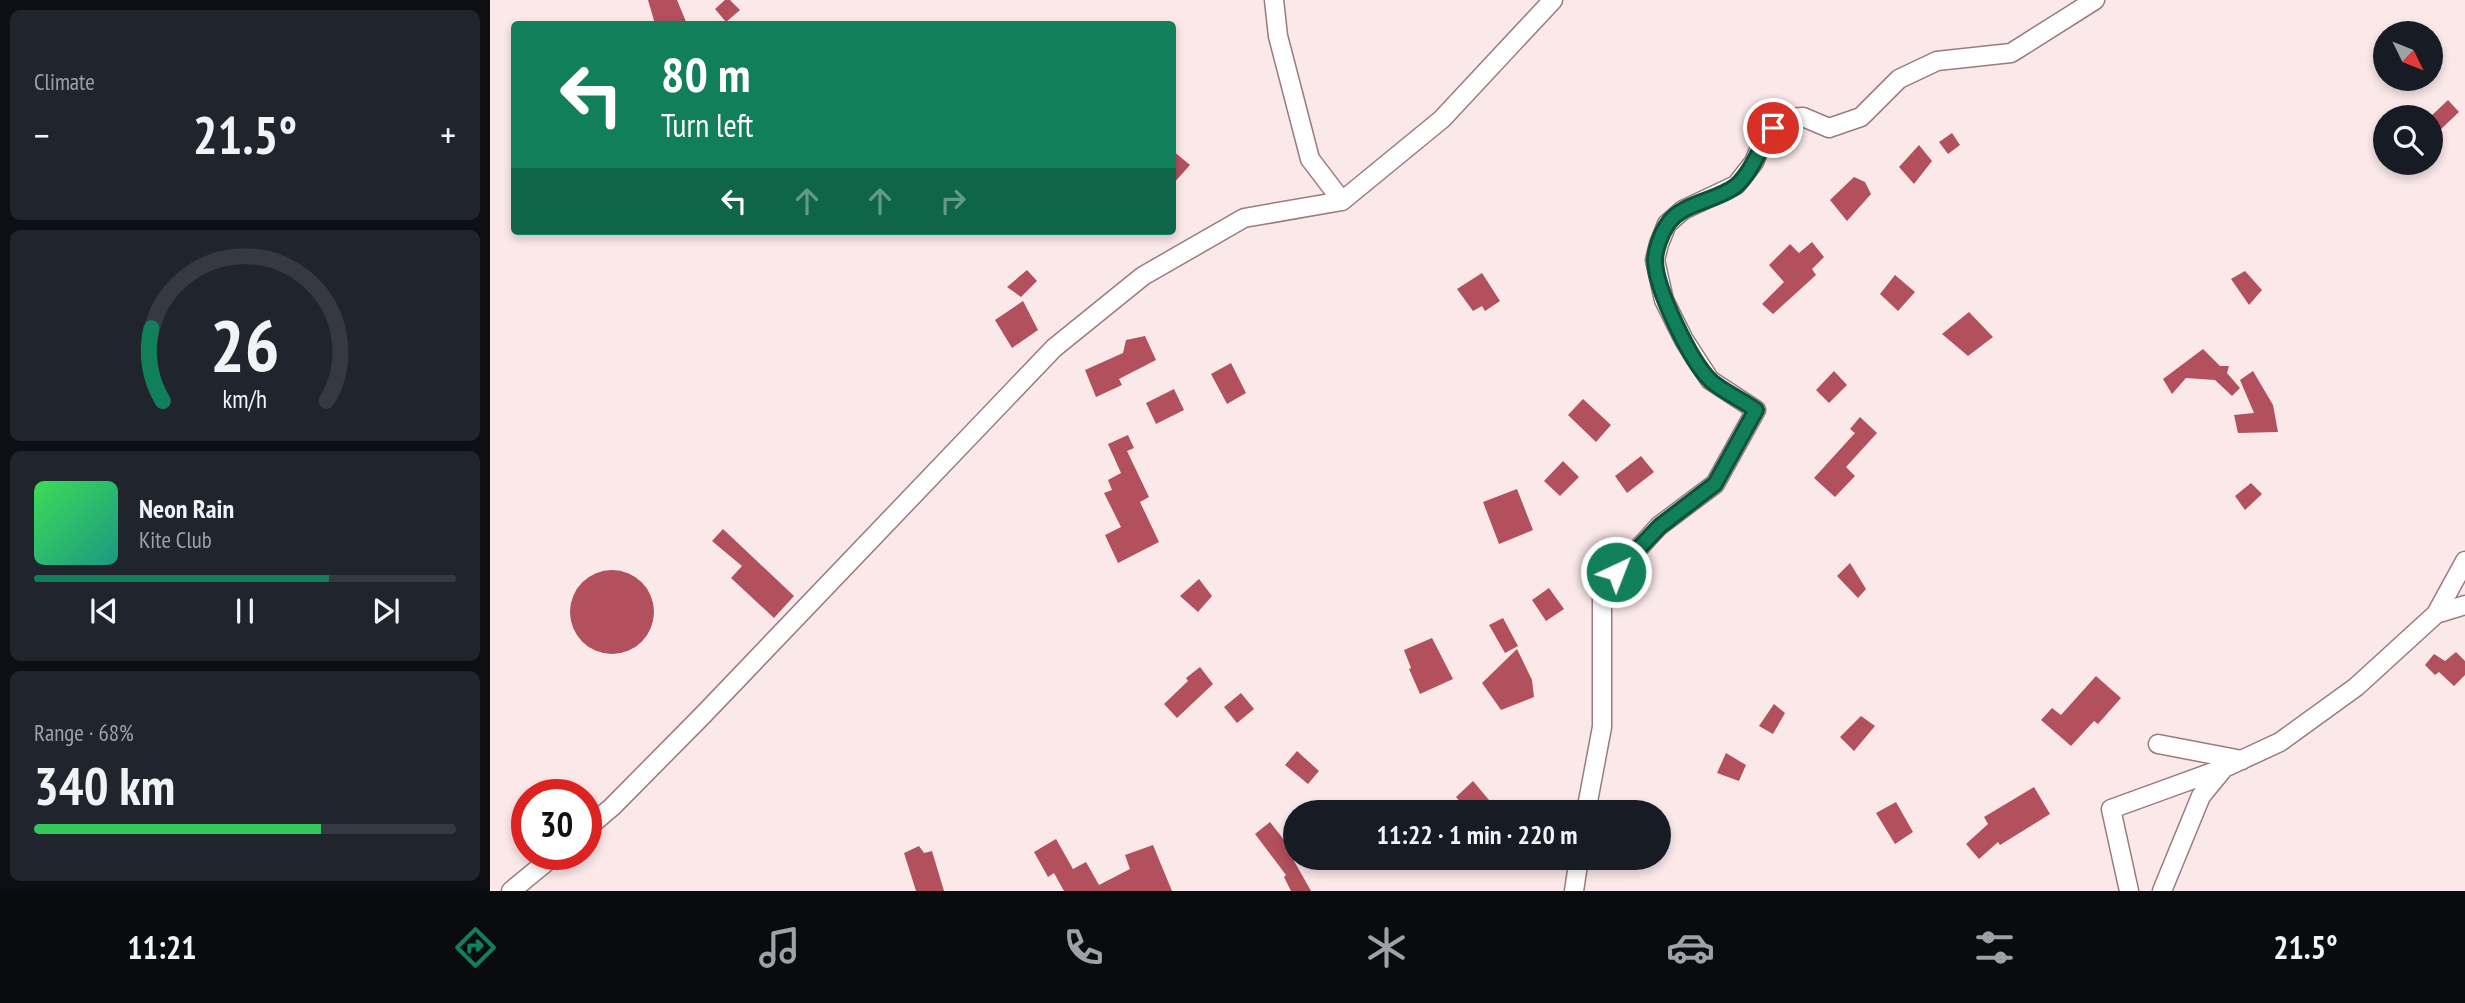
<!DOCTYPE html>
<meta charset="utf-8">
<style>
:root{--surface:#171b24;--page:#20242c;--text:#f1f3f6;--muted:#9ea1a6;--line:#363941;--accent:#127f5b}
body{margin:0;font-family:"PT Sans Narrow",sans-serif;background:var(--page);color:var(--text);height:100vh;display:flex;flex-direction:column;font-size:26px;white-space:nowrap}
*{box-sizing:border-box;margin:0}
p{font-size:23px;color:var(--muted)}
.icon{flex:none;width:38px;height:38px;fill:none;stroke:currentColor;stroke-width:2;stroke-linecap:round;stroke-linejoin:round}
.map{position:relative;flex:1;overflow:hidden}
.details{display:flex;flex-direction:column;gap:10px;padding:10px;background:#0d0f14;width:490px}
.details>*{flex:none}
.banner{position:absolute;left:21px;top:21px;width:665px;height:214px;border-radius:7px;box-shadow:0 4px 10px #0003;background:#127f5b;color:#fff;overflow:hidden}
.needle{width:46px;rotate:133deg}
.controls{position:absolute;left:1883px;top:21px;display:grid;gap:14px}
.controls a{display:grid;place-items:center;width:70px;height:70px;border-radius:50%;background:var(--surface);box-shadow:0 4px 10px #0003;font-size:35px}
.speed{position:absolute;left:21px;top:779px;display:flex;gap:14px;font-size:35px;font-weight:700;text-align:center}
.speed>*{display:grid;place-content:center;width:91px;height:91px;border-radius:50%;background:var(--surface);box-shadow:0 4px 10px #0003;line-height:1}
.speed .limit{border:10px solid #d22;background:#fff;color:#111}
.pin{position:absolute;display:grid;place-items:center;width:60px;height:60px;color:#fff;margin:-30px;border:4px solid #fff;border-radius:50%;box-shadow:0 2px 7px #0007}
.me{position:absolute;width:77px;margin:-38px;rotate:43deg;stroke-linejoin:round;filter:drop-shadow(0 0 5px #0008)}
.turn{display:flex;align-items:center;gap:24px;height:147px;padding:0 35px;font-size:32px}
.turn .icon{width:91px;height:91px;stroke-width:2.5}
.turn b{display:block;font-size:49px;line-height:60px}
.lanes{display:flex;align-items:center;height:66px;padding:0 35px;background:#0003;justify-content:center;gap:35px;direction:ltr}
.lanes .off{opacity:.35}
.big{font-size:52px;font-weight:700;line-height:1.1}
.details .card{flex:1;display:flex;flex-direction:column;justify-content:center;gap:10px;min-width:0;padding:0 24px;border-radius:10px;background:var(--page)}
.details .dial{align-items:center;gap:0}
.dial svg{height:182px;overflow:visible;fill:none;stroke:var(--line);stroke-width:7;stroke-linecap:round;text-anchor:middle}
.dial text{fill:var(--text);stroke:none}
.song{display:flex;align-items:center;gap:21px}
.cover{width:84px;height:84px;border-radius:10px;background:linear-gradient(135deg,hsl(130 70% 55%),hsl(170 70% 35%))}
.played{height:7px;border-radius:4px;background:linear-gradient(90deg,var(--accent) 70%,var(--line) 70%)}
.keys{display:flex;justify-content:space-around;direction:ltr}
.heat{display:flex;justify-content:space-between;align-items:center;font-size:38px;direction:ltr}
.charge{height:10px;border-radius:5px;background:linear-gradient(90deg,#34c759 68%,var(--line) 0)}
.trip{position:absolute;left:793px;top:800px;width:388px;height:70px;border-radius:35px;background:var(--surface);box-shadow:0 4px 10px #0003;font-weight:700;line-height:70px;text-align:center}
.tab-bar{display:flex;height:112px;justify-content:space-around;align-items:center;background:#090b0e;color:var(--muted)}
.tab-bar .icon{width:49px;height:49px}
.tab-bar .current{color:var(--accent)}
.tab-bar b{font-size:32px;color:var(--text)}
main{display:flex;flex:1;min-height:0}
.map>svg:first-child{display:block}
</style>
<main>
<section class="details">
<div class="card"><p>Climate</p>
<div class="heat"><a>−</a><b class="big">21.5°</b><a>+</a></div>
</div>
<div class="card dial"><svg viewBox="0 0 100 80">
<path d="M14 69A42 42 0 1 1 86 69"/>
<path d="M14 69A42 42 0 0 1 9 37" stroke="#127f5b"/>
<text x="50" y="56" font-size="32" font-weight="700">26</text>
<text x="50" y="72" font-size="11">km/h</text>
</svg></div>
<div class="card">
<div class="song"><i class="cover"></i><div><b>Neon Rain</b><p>Kite Club</p></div></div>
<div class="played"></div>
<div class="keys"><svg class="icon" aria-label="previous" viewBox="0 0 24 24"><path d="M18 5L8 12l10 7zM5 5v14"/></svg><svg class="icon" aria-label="pause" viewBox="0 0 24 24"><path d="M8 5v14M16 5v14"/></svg><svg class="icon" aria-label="next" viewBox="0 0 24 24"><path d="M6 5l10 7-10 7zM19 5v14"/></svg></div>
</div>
<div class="card"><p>Range · 68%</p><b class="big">340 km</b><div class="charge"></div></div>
</section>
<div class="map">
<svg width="1975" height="891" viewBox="0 0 1975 891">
<rect width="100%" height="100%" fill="#fbe8e9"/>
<path fill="#b2505d" d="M 158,0 L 187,0 L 197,24 L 165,24 Z
M 235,0 L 240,0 L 250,10 L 236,22 L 225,9 Z
M 1958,100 L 1969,112 L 1949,131 L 1941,122 L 1940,117 Z
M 1462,133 L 1470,145 L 1458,154 L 1449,142 Z
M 1429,145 L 1442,161 L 1424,184 L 1409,167 Z
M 682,150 L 700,165 L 682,185 Z
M 1364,177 L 1375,182 L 1381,194 L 1357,221 L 1340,200 Z
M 1322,242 L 1334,257 L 1322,269 L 1326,275 L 1283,314 L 1272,304 L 1294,282 L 1279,265 L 1300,244 L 1309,253 Z
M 537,270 L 547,281 L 531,297 L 517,287 Z
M 1755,271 L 1772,290 L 1759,305 L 1741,279 Z
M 992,273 L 1010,301 L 995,311 L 992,306 L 983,311 L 967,289 Z
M 1405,275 L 1425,292 L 1408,311 L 1390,294 Z
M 533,301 L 548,330 L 522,348 L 505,320 Z
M 1479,312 L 1503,337 L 1478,356 L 1452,334 Z
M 655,336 L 666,360 L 629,379 L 632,385 L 606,397 L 595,370 L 633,353 L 636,340 Z
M 1713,349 L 1730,366 L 1739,366 L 1737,373 L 1750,388 L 1742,396 L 1725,380 L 1696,378 L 1682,394 L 1673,379 Z
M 741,363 L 756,393 L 737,404 L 721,374 Z
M 1344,371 L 1357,385 L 1339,403 L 1326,390 Z
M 1763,371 L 1783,405 L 1788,432 L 1748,433 L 1744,415 L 1764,413 L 1750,380 Z
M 684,389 L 694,410 L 666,424 L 656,403 Z
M 1093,399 L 1121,425 L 1106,442 L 1078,415 Z
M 1370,417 L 1387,433 L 1356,467 L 1365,476 L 1345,497 L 1324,478 L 1365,433 L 1360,429 Z
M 638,435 L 644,448 L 637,451 L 659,497 L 650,502 L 669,542 L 628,563 L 615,535 L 631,527 L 614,493 L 622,490 L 618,480 L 631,473 L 618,444 Z
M 1151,456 L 1164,472 L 1137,493 L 1125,476 Z
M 1073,461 L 1089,477 L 1070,496 L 1054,481 Z
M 1761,483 L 1772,494 L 1755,510 L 1745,496 Z
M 1027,489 L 1043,530 L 1009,544 L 993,502 Z
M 233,529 L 304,596 L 284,618 L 241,578 L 252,566 L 222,541 Z
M 1360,563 L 1376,589 L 1368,598 L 1347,576 Z
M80 612a42 42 0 1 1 84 0a42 42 0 1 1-84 0Z
M 709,579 L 722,596 L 708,612 L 690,596 Z
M 1059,588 L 1074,609 L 1056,621 L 1042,600 Z
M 1013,618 L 1028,646 L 1015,653 L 999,625 Z
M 942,638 L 963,679 L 930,694 L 919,669 L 921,668 L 914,650 Z
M 1027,649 L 1042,680 L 1044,697 L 1011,710 L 992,683 Z
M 1966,652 L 1975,661 L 1975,675 L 1964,686 L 1949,672 L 1945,675 L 1935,665 L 1944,654 L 1955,661 Z
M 710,667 L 723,684 L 687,718 L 674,704 L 698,681 L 696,678 Z
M 1606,676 L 1631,698 L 1608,724 L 1604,721 L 1581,746 L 1551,720 L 1562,708 L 1571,715 Z
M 751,693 L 764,709 L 747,723 L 734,707 Z
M 1284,704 L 1295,713 L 1283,734 L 1269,726 Z
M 1371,716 L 1385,726 L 1364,751 L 1350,737 Z
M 807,751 L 829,771 L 818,784 L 795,765 Z
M 1236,753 L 1256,765 L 1249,781 L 1227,773 Z
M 983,781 L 1004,806 L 997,812 L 979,812 L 966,797 Z
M 1544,787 L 1560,814 L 1510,845 L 1508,842 L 1489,859 L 1476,844 L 1498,824 L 1494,817 Z
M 1406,802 L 1423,832 L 1405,844 L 1386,813 Z
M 780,822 L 802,850 L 799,852 L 821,891 L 801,891 L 794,877 L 796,875 L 765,834 Z
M 566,839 L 583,869 L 596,862 L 609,885 L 640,869 L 635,855 L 663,845 L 682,891 L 574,891 L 564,873 L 558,877 L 544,852 Z
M 429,846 L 434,853 L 442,851 L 454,891 L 426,891 L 414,853 Z"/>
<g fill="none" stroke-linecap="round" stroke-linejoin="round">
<defs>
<path id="minor" d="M 784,0 L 788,36 L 820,159 L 852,201
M 1946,614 L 1975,605
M 1668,744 L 1752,760
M 1096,812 L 1112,727 L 1112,588 L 1169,526 L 1225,484 L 1266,410 L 1220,380 L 1194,340 L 1174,300 L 1165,260 L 1169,244 L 1177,224 L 1193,210 L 1246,185 L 1264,162 L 1273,141 L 1283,127 L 1296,118 L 1313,117 L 1339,128 L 1371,117 L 1409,79 L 1447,61 L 1521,53 L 1605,0
M 96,829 L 122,807 L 213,715 L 564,348 L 653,276 L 754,218 L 852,201 L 952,119 L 1063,0
M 21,891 L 66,854
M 1084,891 L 1089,858
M 1639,891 L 1621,809 L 1734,768
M 1672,891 L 1711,796 L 1734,768 L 1790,742 L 1866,687 L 1946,614 L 1975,561"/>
</defs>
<use href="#minor" stroke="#987c7e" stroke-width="21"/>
<use href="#minor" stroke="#fff" stroke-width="18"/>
</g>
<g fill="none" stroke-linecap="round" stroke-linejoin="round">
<defs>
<path id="route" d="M 1126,572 L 1170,526 L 1225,484 L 1266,410 C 1252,400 1234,392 1221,381 C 1200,361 1166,289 1165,261 C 1165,250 1171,234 1177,225 C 1192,202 1225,202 1246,186 C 1263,171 1270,146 1283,128"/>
</defs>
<use href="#route" stroke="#0c533b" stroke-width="18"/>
<use href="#route" stroke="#127f5b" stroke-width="12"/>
</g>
</svg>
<div class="controls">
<a><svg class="needle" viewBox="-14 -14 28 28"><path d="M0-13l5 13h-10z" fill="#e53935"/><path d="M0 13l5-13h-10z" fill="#9ea1a6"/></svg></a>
<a><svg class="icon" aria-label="search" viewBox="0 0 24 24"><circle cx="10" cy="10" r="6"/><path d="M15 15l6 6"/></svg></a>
</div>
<div class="speed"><div class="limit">30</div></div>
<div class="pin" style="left:1283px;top:128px;background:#d93025"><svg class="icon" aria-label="arrive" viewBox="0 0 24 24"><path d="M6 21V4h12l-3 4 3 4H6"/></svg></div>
<svg class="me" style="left:1126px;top:572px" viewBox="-20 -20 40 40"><circle r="17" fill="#127f5b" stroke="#fff" stroke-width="3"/><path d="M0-11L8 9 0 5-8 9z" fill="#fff"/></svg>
<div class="trip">11:22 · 1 min · 220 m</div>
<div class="banner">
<div class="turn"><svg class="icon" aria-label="left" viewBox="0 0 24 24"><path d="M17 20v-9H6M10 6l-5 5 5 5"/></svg><div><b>80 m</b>Turn left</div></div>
<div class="lanes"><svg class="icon" aria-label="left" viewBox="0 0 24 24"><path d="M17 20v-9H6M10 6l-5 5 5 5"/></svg><svg class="icon off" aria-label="ahead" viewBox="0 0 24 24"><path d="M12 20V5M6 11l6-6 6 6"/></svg><svg class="icon off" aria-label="ahead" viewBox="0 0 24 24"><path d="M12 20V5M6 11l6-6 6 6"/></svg><svg class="icon off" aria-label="right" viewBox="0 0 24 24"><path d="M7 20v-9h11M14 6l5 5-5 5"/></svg></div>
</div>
</div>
</main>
<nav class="tab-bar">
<b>11:21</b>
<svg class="icon current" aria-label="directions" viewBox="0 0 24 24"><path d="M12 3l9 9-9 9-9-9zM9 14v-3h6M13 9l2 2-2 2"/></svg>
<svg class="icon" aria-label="music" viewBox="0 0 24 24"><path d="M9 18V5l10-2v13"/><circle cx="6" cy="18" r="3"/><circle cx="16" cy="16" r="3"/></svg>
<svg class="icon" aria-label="phone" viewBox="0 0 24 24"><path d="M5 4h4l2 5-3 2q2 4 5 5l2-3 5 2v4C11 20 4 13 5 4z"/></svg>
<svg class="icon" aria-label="climate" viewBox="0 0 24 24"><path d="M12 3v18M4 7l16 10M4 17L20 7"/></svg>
<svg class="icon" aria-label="car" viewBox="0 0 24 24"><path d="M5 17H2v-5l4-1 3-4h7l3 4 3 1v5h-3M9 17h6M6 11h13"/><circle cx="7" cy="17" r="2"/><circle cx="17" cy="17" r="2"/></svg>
<svg class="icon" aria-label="filters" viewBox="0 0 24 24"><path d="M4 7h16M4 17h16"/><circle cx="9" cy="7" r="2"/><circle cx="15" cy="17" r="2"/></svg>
<b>21.5°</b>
</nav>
